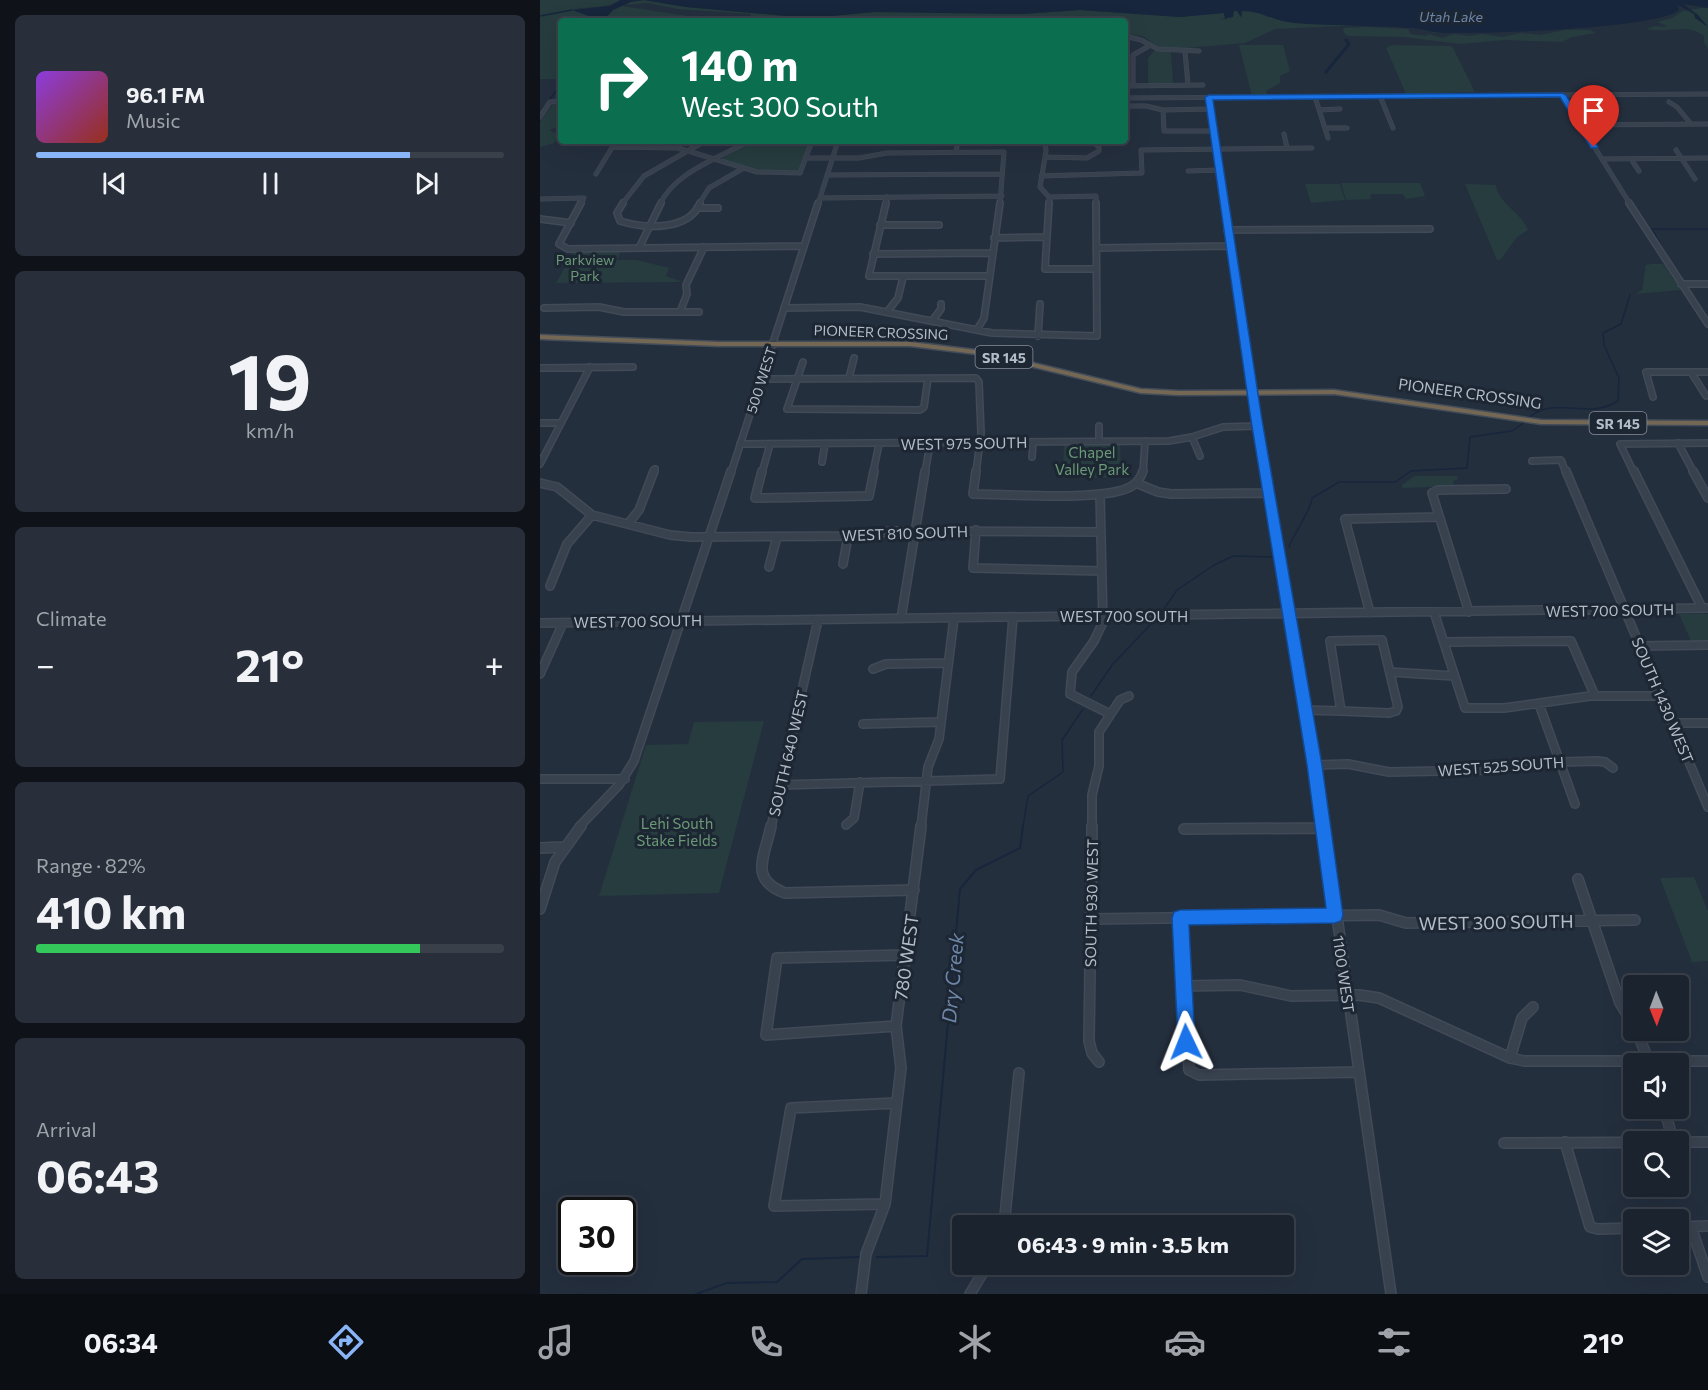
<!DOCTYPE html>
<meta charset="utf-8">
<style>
:root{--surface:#1b232e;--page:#282f3a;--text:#f1f3f6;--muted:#a0a4aa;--line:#39404a;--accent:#8ab4f8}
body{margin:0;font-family:Commissioner,sans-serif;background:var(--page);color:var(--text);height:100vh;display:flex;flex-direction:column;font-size:22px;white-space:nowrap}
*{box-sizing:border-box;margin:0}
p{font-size:20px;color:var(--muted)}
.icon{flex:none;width:33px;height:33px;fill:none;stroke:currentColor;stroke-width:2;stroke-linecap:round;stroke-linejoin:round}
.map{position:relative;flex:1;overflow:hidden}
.side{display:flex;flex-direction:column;gap:15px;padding:15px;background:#0f1319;width:540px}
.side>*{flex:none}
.hud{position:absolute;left:18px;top:18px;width:570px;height:126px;border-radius:6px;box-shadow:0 6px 24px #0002,0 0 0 2px var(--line);background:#0b6e4f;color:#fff;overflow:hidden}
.needle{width:39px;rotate:179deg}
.tools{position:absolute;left:1083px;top:975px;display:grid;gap:12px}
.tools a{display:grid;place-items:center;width:66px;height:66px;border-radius:6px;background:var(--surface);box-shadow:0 6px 24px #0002,0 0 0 2px var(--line);font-size:30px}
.speed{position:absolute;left:18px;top:1197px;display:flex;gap:12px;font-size:30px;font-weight:700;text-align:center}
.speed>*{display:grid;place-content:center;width:78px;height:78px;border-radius:50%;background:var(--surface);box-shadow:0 6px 24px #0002,0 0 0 2px var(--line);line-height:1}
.speed .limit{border:3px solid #111;border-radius:9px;background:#fff;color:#111}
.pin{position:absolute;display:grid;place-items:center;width:51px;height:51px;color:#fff;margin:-62px -26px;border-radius:50% 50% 50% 0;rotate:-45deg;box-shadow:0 0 6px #0007}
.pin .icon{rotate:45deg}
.me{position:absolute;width:66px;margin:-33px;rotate:358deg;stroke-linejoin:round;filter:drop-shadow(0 0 4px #0008)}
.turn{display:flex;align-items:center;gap:21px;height:126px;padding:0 24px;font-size:27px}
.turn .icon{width:78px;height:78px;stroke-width:2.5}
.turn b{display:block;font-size:42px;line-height:51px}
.big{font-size:45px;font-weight:700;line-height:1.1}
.side .tile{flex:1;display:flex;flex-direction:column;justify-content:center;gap:9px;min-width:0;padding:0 21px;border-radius:9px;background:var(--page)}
.side .dial{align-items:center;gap:0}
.dial b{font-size:78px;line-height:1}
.song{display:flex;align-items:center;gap:18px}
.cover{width:72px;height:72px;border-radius:9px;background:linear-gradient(135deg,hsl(270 70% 55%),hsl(10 70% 35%))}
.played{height:6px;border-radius:3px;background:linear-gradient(90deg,var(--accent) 80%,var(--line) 80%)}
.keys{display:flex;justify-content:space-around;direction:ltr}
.heat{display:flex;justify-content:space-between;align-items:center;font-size:33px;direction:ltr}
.charge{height:9px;border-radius:4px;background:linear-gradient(90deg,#34c759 82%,var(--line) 0)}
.trip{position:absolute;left:412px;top:1215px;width:342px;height:60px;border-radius:6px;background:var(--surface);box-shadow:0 6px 24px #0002,0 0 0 2px var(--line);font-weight:700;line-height:60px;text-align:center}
.menu{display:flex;height:96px;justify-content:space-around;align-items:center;background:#0b0e12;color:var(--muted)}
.menu .icon{width:42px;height:42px}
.menu .current{color:var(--accent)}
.menu b{font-size:27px;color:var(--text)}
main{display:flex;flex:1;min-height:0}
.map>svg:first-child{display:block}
</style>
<main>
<section class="side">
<div class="tile">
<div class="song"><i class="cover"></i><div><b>96.1 FM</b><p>Music</p></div></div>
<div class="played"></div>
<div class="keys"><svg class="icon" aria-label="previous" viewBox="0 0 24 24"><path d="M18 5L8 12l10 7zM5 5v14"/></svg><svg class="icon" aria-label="pause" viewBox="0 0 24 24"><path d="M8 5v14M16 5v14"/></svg><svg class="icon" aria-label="next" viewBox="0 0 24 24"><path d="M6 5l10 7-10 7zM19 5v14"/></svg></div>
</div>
<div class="tile dial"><b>19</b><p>km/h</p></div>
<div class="tile"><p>Climate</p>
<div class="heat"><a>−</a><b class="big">21°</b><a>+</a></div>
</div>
<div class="tile"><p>Range · 82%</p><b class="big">410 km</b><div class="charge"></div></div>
<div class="tile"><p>Arrival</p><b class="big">06:43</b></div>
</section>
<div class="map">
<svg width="1168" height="1294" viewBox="0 0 1168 1294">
<rect width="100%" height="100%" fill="#242f3e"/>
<path fill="#263c3f" d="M 0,0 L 80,0 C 66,10 49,5 33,10 L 63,21 L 21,21 L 21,79 L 0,79 Z
M 104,0 L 146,7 L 269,18 L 335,12 L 483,14 L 540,10 L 640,17 L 684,13 L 685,20 L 694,11 L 697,11 L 701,17 L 702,11 L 717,11 L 728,17 L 787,20 L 922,33 L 896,33 L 873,28 L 824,25 L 735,29 L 705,43 L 635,49 L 620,47 L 602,36 L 585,34 L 585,21 L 209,21 L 211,14 L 137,9 L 108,3 L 86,5 L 90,2 Z
M 82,6 L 161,18 L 163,21 L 63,21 L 73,10 Z
M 1168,7 L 1168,49 L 1164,43 L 1164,36 C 1146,22 1126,34 1106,29 L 1114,26 L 1124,27 L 1127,26 L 1117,22 L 1132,18 L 1143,11 Z
M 827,27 L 868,29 L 871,34 L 886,36 L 889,34 L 902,38 L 914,34 L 930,36 L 942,34 L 962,37 L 981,33 L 1001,35 L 1024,30 L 1050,30 L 1056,33 L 1032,37 L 1022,42 L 965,40 L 920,44 L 865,37 L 808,36 L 804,33 L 803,28 Z
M 699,45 L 743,45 L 750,71 L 740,76 L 740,83 L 726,91 L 727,94 L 732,95 L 712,96 Z
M 852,45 L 912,46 L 935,92 L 866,94 L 846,48 Z
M 615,50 L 631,52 L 633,84 L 608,84 L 608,58 Z
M 14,103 L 21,103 L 21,123 L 18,127 L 9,130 L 19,135 L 14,143 L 0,147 L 0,122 Z
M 212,142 L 266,144 L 268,146 L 258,172 L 215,170 L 181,159 Z
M 801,183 L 880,183 L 885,196 L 866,199 L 863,194 L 830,194 L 831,199 L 806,200 Z
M 765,184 L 800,184 L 805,200 L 771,203 Z
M 925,184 L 956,185 C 958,203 981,212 988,230 L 977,237 L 961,259 L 957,260 Z
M 82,249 L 77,260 L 97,260 L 129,268 L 126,276 L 143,282 L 16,283 L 35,250 Z
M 1111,264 L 1123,264 L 1141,290 L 1095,294 L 1102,290 L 1106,265 Z
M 580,443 L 581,468 L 566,478 L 523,477 L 524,444 Z
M 875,476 L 917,476 L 918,479 L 913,481 L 914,486 L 862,488 L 862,485 Z
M 1139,614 L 1168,614 L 1168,641 L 1151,641 Z
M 224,721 L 179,893 L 59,896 L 106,745 L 148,744 L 154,722 Z
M 1154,877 L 1168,911 L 1168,961 L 1152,962 L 1120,878 Z"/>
<path fill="#17263c" d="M 80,0 L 1168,0 L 1168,8 L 1143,4 L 1158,15 L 1168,27 L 1155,18 L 1154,14 L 1138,5 L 1139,10 C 1118,29 940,34 904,33 C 892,33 880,28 868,28 C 830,25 792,26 754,23 C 735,21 721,11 702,11 L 701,17 L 697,11 L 694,11 L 693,17 L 678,20 L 685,18 L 684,13 L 640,17 L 540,10 L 483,14 L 335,12 L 269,18 L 146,7 L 104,0 L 90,2 L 73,10 L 63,21 L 32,10 L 71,6 Z"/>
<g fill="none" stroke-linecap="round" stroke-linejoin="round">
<path stroke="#17263c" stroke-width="1.5" d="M 0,16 L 32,10
M 10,99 L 21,85
M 1130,261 L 1112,229 L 1168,229
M 988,418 C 1017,394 1047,421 1078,401 L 1079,378 L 1064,345 L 1063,333 L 1081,324 L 1090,295
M 749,547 C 754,533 772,509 772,498 L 799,482 L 855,482 L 871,471 L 927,468 L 930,437 L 972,431 L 985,422
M 624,609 L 637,590 L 674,565 L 693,556 L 732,557
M 551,696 L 572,665 L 612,623
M 483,827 L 488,796 L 523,772 L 522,740 L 543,709"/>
<path stroke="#17263c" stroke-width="2" d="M 337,1257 L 387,1256 L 420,889 L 436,870 L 480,848 L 483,826
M 156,1294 L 187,1283 L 237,1282 L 262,1259 L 319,1257"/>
<path stroke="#17263c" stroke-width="3" d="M 786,72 L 809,44 L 806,40"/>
<defs>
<path id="minor-far3" d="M 585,36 L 601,40 L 618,49 L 659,51
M 645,51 L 648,85
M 585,86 L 663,85
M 593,86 L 593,55 L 609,46
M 1022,95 L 1090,204
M 840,96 L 853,128
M 669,97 L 685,204
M 775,97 L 788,138
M 585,98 L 1168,94
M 1129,102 L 1137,107 L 1151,124
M 585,106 L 606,106 L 623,110 L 670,109
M 623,110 L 624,131 L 673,131
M 779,110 L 800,109
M 0,117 L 10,102 L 21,101
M 1041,125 L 1168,124
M 786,128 L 807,128
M 744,134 L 747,148
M 214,141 L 271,143
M 505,141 L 506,151 L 500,187 L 509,197 L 509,204
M 73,147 L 138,148 L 217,172 L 260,173 L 272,141
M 1136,150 L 1155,179
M 416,152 L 418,141
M 505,157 L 547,158 L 559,151 L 559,147 L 552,141
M 265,158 L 319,158 L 347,153 L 464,152 L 460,204
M 1062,159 L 1168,158
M 1091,159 L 1099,171
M 648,171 L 679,170
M 56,174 L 76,141
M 287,175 L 461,174
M 501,176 L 602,173 L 601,150 L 772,148
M 509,197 L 556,196 L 556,204
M 280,198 L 462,196
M 0,199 L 44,198 L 41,204
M 82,204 L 104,176 L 165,141
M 120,204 C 135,172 179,158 209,141
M 159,204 L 169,188 L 202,169
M 278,204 L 298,141
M 345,204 L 347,197"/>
<path id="minor-far2" d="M 41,203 L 19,244 L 28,249 L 264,246
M 83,203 L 77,213 L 80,221 C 105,229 149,231 160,203
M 346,203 L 329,276 L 449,276
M 509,203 L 505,269 L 556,269
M 684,203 L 725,473
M 1089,203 L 1168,324
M 157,208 L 178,208
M 0,219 L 31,223
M 340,225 L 399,225
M 687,230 L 890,229
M 454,238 L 507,237
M 99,248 L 121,203
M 556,248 L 689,246
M 333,254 L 452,253
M 1141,284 L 1168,284
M 4,308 L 59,307 L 84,312 L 159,312
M 244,308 L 320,307 L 452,333 L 557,336 L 556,203
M 140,312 L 147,294 L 146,285 L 164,247
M 347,312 L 358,298 L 363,277
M 392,321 L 401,309 L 401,304
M 437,330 L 444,318 L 460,203
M 498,336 L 500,304
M 263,362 L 247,409 L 380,410 L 384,407 L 388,378
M 0,368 L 93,367
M 1151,372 L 1166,396
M 309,378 L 314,358
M 222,379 L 436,378 L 439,382 L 441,433 L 436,473
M 1113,397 L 1106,372 L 1168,372
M 0,423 L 21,423
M 559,426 L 559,441
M 652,437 L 660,456
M 1138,443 L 1154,473
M 200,444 L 629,441 L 652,437 L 683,427 L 717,426
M 492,457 L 493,442
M 992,461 L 1021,460 L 1026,473
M 282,462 L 285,444
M 0,464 L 50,367
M 114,473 L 115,469
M 191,473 L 278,203
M 222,473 L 230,444
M 333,473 L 339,444
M 385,473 L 390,444
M 603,473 L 605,441
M 1094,473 L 1080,444 L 1168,443"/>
<path id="minor-far1" d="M 222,471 L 215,498 L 329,496 L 334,471
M 436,471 L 433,494 C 467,494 567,502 592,486 C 598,482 601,477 603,471
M 725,471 L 784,827
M 1026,471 L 1168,807
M 1094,471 L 1162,608
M 1153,471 L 1168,498
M 0,483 L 17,487 L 52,515 L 130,535 L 151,537 L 326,536 L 350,531 L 561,532
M 596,483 L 618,492 L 631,494 L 729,493
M 560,495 L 563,622 L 554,641 L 532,672 L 530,694 L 570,714
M 88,524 L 99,510 L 114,471
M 436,530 L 433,568 L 561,571
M 303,564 L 308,536
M 229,567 L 237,537
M 10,586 L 27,544 L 52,515
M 894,612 L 925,708 L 964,708 L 1050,696 L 1121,696
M 929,612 L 892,493 L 898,490 L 966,489
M 830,613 L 805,519 L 898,517
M 361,619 L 385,471
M 0,623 L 1168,608
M 842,640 L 858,707 L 856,711 L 849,713 L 801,711 L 790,641 Z
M 905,642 L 1031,641 L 1055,696
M 1100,646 L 1168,645
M 333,669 L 346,664 L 408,663
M 850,672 L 914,676
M 0,674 L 23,623
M 999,704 L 1035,804
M 764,710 L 801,711
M 1132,723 L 1168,723
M 323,724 L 401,722
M 775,765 L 808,764 L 849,772 L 952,770 L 980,763 L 1058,761 L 1065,762 L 1073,768
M 0,779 L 85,779
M 240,785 L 460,779 L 473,617
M 306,825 L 314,818 L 320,782
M 39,827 L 79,785 L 94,761 L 191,471
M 231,827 L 278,620
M 381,827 L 388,767 L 399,739 L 414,618
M 552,827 L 552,795 L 559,766 L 559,732 L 580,700 L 589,696"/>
<path id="minor" d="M 231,826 C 225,856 208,879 245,893 L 374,890
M 552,826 L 549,1041 L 552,1053 L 559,1062
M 784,826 L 851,1294
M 644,829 L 782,828
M 0,848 L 24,847
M 1038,879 L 1080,1003 L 1094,1026
M 0,909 L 15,862 L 41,826
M 640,918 L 649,1070 L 659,1075 L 818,1072
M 551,919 L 839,915 L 866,923 L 1095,920
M 644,986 L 700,985 L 751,996 L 819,995 L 839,998 L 970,1058 L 984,1061 L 1168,1061
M 356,1026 L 226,1035 L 237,958 L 366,955
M 1096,1030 L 1110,1064
M 970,1058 L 982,1018 L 993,1007
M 1124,1108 L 1133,1140
M 1025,1142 L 1050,1227 L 1058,1229 L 1094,1228
M 964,1143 L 1168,1142
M 345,1204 L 234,1206 L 251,1108 L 356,1103
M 464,1226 L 479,1073
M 1138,1227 L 1168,1226
M 1151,1227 L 1168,1277
M 321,1294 L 326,1254 L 345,1204 L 361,1068 L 356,1026 L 381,826
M 430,1294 L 448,1264"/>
<path id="highway" d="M 0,335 L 179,342 L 370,342 L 444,351 L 601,389 L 639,391 L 794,390 L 1001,420 L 1168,421 L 1168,425 L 1001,424 L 794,394 L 639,395 L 601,393 L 444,355 L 370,346 L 179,346 L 0,339 Z"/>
</defs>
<use href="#minor-far3" stroke="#414a57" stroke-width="5"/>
<use href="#minor-far2" stroke="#414a57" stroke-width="8"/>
<use href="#minor-far1" stroke="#414a57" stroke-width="10"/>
<use href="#minor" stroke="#414a57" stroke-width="12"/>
<use href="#highway" stroke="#434c59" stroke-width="3"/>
<use href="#minor-far3" stroke="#38414e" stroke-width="4"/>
<use href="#minor-far2" stroke="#38414e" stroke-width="5"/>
<use href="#minor-far1" stroke="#38414e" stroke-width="7"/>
<use href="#minor" stroke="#38414e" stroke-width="9"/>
<use href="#highway" fill="#746855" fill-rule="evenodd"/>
</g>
<path fill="#1a73e8" stroke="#114b97" stroke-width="1.5" d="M 1022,93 L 1026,95 L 1058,147 L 1057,148 L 1051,148 L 1020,97 L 673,100 L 722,420 L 782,765 L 803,915 L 801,921 L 795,923 L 649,925 L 655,1042 L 653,1048 L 646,1051 L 640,1048 L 638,1042 L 632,918 L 634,912 L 640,910 L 786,908 L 767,765 L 711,420 L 665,97 L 669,95 Z"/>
<g text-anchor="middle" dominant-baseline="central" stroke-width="6" stroke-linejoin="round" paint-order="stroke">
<g font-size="14" font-style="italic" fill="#6d86a8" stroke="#1d2633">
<text x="911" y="16">Utah Lake</text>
</g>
<g font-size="14" fill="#6b9a76" stroke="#1d2633">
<text x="45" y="259">Parkview<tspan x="45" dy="16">Park</tspan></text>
</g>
<g font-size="14" fill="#b4bcc9" stroke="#1d2633">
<text transform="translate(341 332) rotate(2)">PIONEER CROSSING</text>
<text transform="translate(221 380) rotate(-72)">500 WEST</text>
</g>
<g fill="#1d2633" stroke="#878f9c" stroke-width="1.5">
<rect x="435.5" y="346" width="57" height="22" rx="4.5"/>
<rect x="1049.5" y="412" width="57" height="22" rx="4.5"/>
</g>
<g font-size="14" font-weight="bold" fill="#b4bcc9">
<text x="464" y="357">SR 145</text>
<text x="1078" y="423">SR 145</text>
</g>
<g font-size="15" fill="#b4bcc9" stroke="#1d2633">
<text transform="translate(930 393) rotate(8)">PIONEER CROSSING</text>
<text transform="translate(424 443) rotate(-1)">WEST 975 SOUTH</text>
<text transform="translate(365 533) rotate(-2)">WEST 810 SOUTH</text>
<text transform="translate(1070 610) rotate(-1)">WEST 700 SOUTH</text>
<text x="584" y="616">WEST 700 SOUTH</text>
<text transform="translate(98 621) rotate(-1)">WEST 700 SOUTH</text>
<text transform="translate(1123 700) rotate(67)">SOUTH 1430 WEST</text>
<text transform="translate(248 753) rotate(-77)">SOUTH 640 WEST</text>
<text transform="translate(961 766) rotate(-4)">WEST 525 SOUTH</text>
<text transform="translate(551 903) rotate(-89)">SOUTH 930 WEST</text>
<text transform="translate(804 974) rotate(82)">1100 WEST</text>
</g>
<g font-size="15" fill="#6b9a76" stroke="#1d2633">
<text x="552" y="452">Chapel<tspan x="552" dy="17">Valley Park</tspan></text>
<text x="137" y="823">Lehi South<tspan x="137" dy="17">Stake Fields</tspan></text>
</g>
<g font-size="18" fill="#b4bcc9" stroke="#1d2633">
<text transform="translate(956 922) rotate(-1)">WEST 300 SOUTH</text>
<text transform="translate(366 957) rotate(-82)">780 WEST</text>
</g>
<g font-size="20" font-style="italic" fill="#6d86a8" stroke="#1d2633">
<text transform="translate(412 978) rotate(-85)">Dry Creek</text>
</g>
</g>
</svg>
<div class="tools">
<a><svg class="needle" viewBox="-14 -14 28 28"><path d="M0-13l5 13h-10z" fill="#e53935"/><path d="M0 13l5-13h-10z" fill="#a0a4aa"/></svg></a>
<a><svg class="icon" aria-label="sound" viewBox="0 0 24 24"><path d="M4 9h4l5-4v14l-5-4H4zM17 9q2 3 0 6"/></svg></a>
<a><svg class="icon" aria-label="search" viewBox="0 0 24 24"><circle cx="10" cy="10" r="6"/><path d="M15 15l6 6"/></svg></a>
<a><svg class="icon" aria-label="layers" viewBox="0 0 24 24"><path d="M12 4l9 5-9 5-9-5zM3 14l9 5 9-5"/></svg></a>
</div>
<div class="speed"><div class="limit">30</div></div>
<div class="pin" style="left:1054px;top:147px;background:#d93025"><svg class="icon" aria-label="arrive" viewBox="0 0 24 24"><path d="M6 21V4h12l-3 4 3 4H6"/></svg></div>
<svg class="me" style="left:646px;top:1042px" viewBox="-20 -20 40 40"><path d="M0-17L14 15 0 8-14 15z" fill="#1a73e8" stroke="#fff" stroke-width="4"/></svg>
<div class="trip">06:43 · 9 min · 3.5 km</div>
<div class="hud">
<div class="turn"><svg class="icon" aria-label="right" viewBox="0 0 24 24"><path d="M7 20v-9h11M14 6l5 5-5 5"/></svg><div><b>140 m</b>West 300 South</div></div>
</div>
</div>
</main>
<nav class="menu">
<b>06:34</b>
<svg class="icon current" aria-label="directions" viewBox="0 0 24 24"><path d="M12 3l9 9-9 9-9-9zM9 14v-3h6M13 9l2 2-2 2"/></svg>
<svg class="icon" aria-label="music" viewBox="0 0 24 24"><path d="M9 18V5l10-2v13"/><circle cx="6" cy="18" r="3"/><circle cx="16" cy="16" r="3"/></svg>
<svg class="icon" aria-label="phone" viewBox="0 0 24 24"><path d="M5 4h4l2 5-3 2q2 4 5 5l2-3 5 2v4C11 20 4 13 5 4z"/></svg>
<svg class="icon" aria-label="climate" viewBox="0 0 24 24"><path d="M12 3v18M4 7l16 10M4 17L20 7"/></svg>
<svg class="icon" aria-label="car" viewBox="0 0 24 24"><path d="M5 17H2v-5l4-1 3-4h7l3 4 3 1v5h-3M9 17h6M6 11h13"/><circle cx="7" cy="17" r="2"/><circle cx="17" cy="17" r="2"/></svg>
<svg class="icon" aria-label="filters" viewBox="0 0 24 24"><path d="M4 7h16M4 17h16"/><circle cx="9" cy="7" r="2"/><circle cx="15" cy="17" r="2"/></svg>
<b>21°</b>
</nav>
